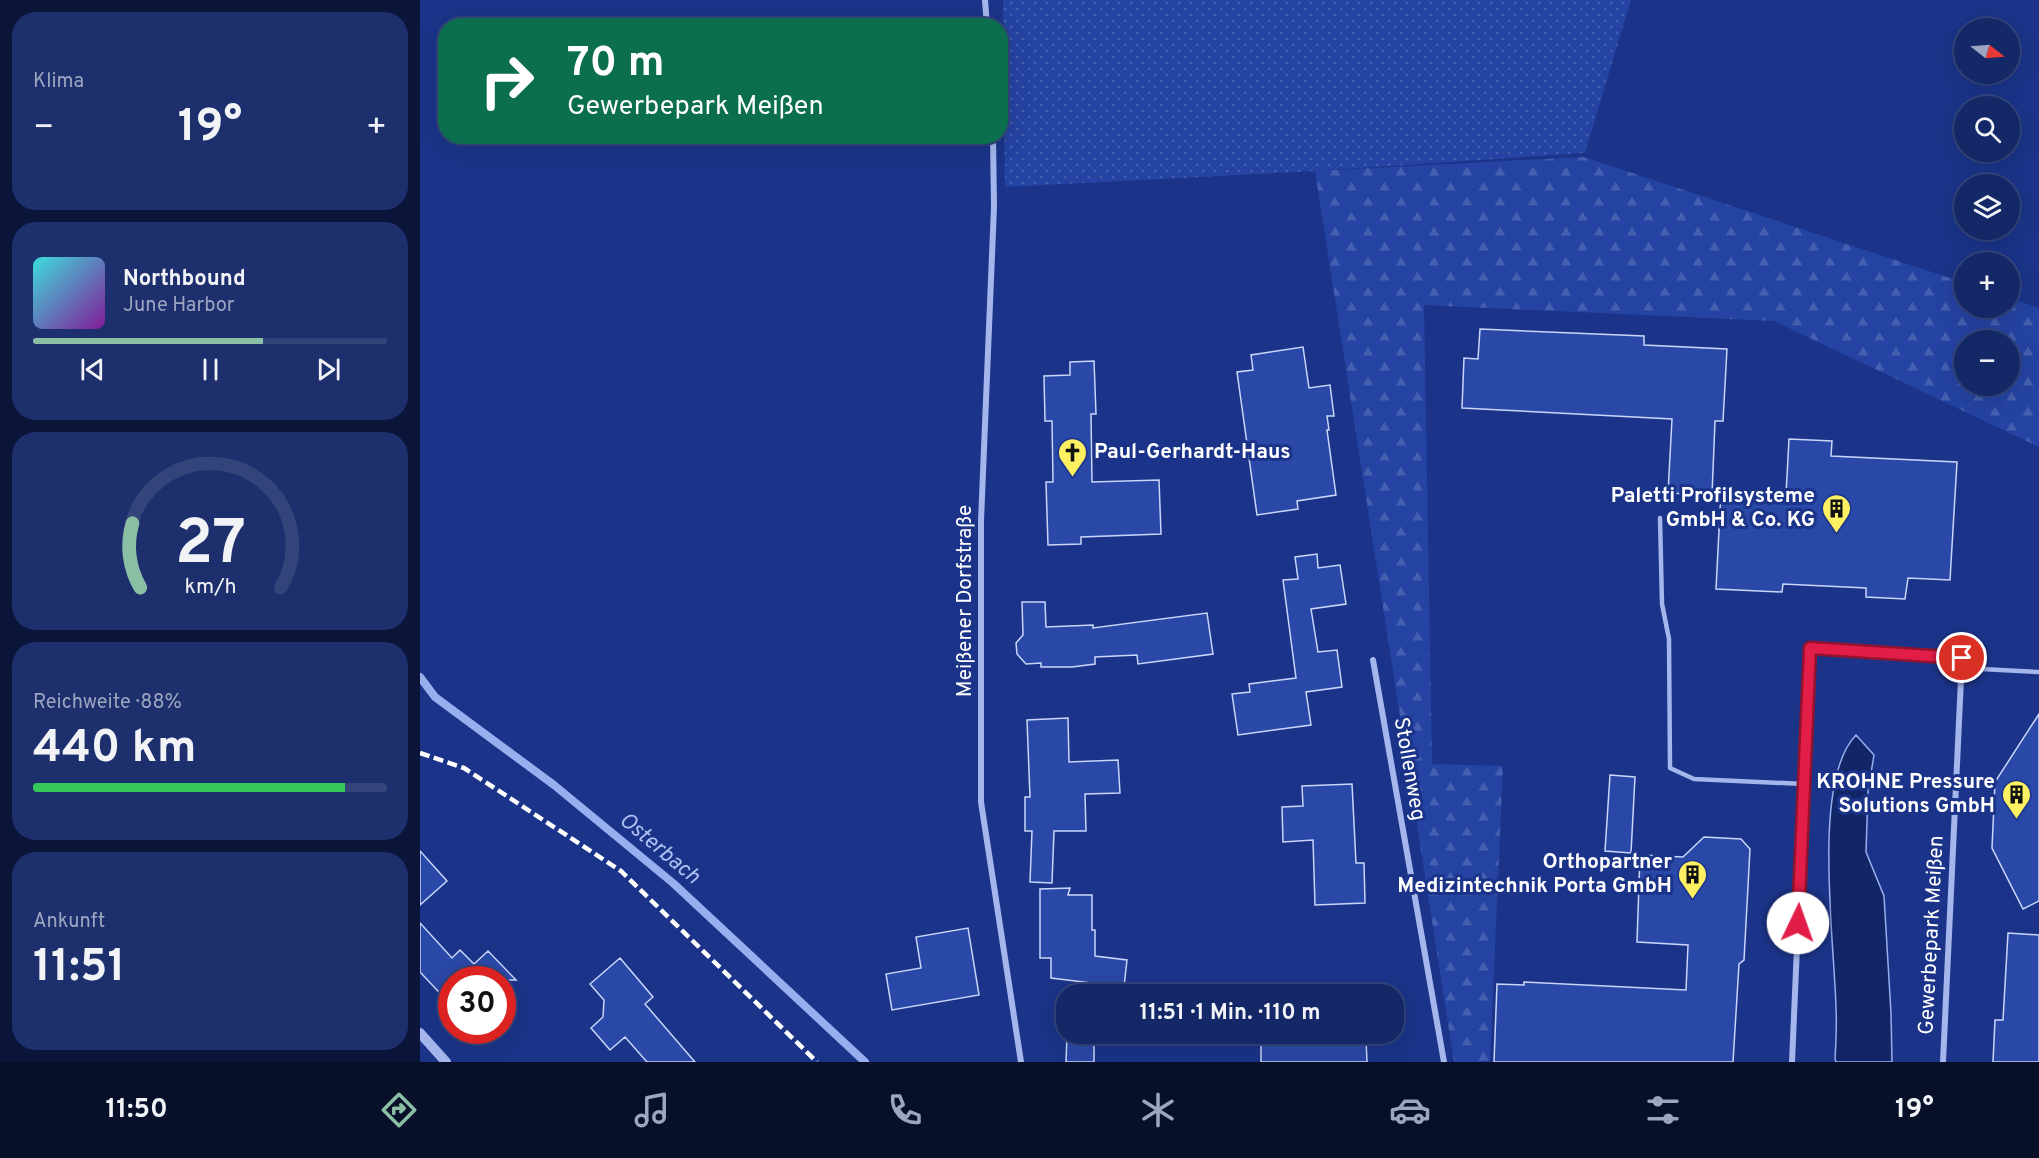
<!DOCTYPE html>
<html lang="de">
<meta charset="utf-8">
<style>
:root{--surface:#142767;--page:#1d2f6d;--text:#f1f3f6;--muted:#9da5c0;--line:#33447b;--accent:#8abfa5}
body{margin:0;font-family:Overpass,sans-serif;background:var(--page);color:var(--text);height:100vh;display:flex;flex-direction:column;font-size:22px;white-space:nowrap}
*{box-sizing:border-box;margin:0}
p{font-size:20px;color:var(--muted)}
.icon{flex:none;width:33px;height:33px;fill:none;stroke:currentColor;stroke-width:2;stroke-linecap:round;stroke-linejoin:round}
.map{position:relative;flex:1;overflow:hidden}
.drawer{display:flex;flex-direction:column;gap:12px;padding:12px;background:#0b1539;width:420px}
.drawer>*{flex:none}
.top-card{position:absolute;left:18px;top:18px;width:570px;height:126px;border-radius:24px;box-shadow:0 6px 24px #0002,0 0 0 2px var(--line);background:#0b6e4f;color:#fff;overflow:hidden}
.needle{width:39px;rotate:107deg}
.fabs{position:absolute;left:1534px;top:18px;display:grid;gap:12px}
.fabs a{display:grid;place-items:center;width:66px;height:66px;border-radius:50%;background:var(--surface);box-shadow:0 6px 24px #0002,0 0 0 2px var(--line);font-size:30px}
.speed{position:absolute;left:18px;top:966px;display:flex;gap:12px;font-size:30px;font-weight:700;text-align:center}
.speed>*{display:grid;place-content:center;width:78px;height:78px;border-radius:50%;background:var(--surface);box-shadow:0 6px 24px #0002,0 0 0 2px var(--line);line-height:1}
.speed .limit{border:9px solid #d22;background:#fff;color:#111}
.pin{position:absolute;display:grid;place-items:center;width:51px;height:51px;color:#fff;margin:-26px;border:3px solid #fff;border-radius:50%;box-shadow:0 2px 6px #0007}
.me{position:absolute;width:66px;margin:-33px;rotate:3deg;stroke-linejoin:round;filter:drop-shadow(0 0 4px #0008)}
.turn{display:flex;align-items:center;gap:21px;height:126px;padding:0 30px;font-size:27px}
.turn .icon{width:78px;height:78px;stroke-width:2.5}
.turn b{display:block;font-size:42px;line-height:51px}
.big{font-size:45px;font-weight:700;line-height:1.1}
.drawer .card{flex:1;display:flex;flex-direction:column;justify-content:center;gap:9px;min-width:0;padding:0 21px;border-radius:24px;background:var(--page)}
.drawer .dial{align-items:center;gap:0}
.dial svg{height:156px;overflow:visible;fill:none;stroke:var(--line);stroke-width:7;stroke-linecap:round;text-anchor:middle}
.dial text{fill:var(--text);stroke:none}
.song{display:flex;align-items:center;gap:18px}
.cover{width:72px;height:72px;border-radius:9px;background:linear-gradient(135deg,hsl(180 70% 55%),hsl(290 70% 35%))}
.played{height:6px;border-radius:3px;background:linear-gradient(90deg,var(--accent) 65%,var(--line) 65%)}
.keys{display:flex;justify-content:space-around;direction:ltr}
.heat{display:flex;justify-content:space-between;align-items:center;font-size:33px;direction:ltr}
.charge{height:9px;border-radius:4px;background:linear-gradient(90deg,#34c759 88%,var(--line) 0)}
.trip{position:absolute;left:636px;top:984px;width:348px;height:60px;border-radius:24px;background:var(--surface);box-shadow:0 6px 24px #0002,0 0 0 2px var(--line);font-weight:700;line-height:60px;text-align:center}
.dock{display:flex;height:96px;justify-content:space-around;align-items:center;background:#081029;color:var(--muted)}
.dock .icon{width:42px;height:42px}
.dock .on{color:var(--accent)}
.dock b{font-size:27px;color:var(--text)}
main{display:flex;flex:1;min-height:0}
.map>svg:first-child{display:block}
</style>
<main>
<section class="drawer">
<div class="card"><p>Klima</p>
<div class="heat"><a>−</a><b class="big">19°</b><a>+</a></div>
</div>
<div class="card">
<div class="song"><i class="cover"></i><div><b>Northbound</b><p>June Harbor</p></div></div>
<div class="played"></div>
<div class="keys"><svg class="icon" aria-label="previous" viewBox="0 0 24 24"><path d="M18 5L8 12l10 7zM5 5v14"/></svg><svg class="icon" aria-label="pause" viewBox="0 0 24 24"><path d="M8 5v14M16 5v14"/></svg><svg class="icon" aria-label="next" viewBox="0 0 24 24"><path d="M6 5l10 7-10 7zM19 5v14"/></svg></div>
</div>
<div class="card dial"><svg viewBox="0 0 100 80">
<path d="M14 69A42 42 0 1 1 86 69"/>
<path d="M14 69A42 42 0 0 1 10 36" stroke="#8abfa5"/>
<text x="50" y="56" font-size="32" font-weight="700">27</text>
<text x="50" y="72" font-size="11">km/h</text>
</svg></div>
<div class="card"><p>Reichweite · 88%</p><b class="big">440 km</b><div class="charge"></div></div>
<div class="card"><p>Ankunft</p><b class="big">11:51</b></div>
</section>
<div class="map">
<svg width="1619" height="1062" viewBox="0 0 1619 1062">
<defs>
<pattern id="green-dots" width="8" height="8" patternUnits="userSpaceOnUse" patternTransform="scale(1.5)"><rect width="8" height="8" fill="#2443a2"/><path d="M2 2h.1M6 6h.1" fill="none" stroke="#455fb0" stroke-width="1.8" stroke-linecap="round"/></pattern>
<pattern id="forest-firs" width="22" height="20" patternUnits="userSpaceOnUse" patternTransform="scale(1.5)"><rect width="22" height="20" fill="#2443a2"/><path d="M5 1l3.5 6h-7zM16 11l3.5 6h-7z" fill="#455fb0"/></pattern>
</defs>
<rect width="100%" height="100%" fill="#1b3489"/>
<path fill="url(#green-dots)" d="M 583,0 L 1211,0 L 1165,153 L 895,171 L 585,187 Z"/>
<path fill="url(#forest-firs)" fill-rule="evenodd" d="M 1164,157 L 1545,283 L 1545,308 L 1590,308 L 1590,298 L 1619,308 L 1619,447 L 1354,321 L 1004,305 L 1012,764 L 1083,766 L 1070,1062 L 1034,1062 L 895,171 ZM 1545,340 L 1590,340 L 1590,386 L 1545,386 Z"/>
<path fill="#122567" stroke="#98aeee" stroke-width="1.5" d="M 1436,735 L 1454,755 L 1448,791 L 1446,852 L 1464,896 L 1471,1013 L 1472,1062 L 1416,1062 L 1415,1059 C 1416,1042 1417,1026 1416,1009 C 1415,945 1391,781 1436,735 Z"/>
<g fill="none" stroke-linecap="round" stroke-linejoin="round">
<path stroke="#98aeee" stroke-width="8" d="M 0,677 L 15,697 L 134,785 L 253,883 L 445,1062"/>
</g>
<path fill="#2a48a7" stroke="#cad6f9" stroke-width="1.5" d="M 1060,329 L 1224,336 L 1224,345 L 1307,349 L 1303,421 L 1295,421 L 1292,495 L 1248,493 L 1252,419 L 1042,408 L 1044,358 L 1058,359 Z
M 883,347 L 889,388 L 910,385 L 914,416 L 907,416 L 909,430 L 907,430 L 916,495 L 877,501 L 878,509 L 837,515 L 817,372 L 833,370 L 831,355 Z
M 674,361 L 676,414 L 671,414 L 672,482 L 739,480 L 741,534 L 661,537 L 661,544 L 628,545 L 626,482 L 633,482 L 632,421 L 625,421 L 624,376 L 650,375 L 650,362 Z
M 1369,439 L 1412,441 L 1411,456 L 1537,462 L 1530,580 L 1488,578 L 1485,599 L 1446,597 L 1446,588 L 1363,584 L 1362,592 L 1296,589 L 1301,491 L 1366,495 Z
M 897,554 L 898,568 L 920,565 L 926,604 L 891,609 L 898,652 L 917,650 L 922,687 L 886,692 L 891,725 L 818,735 L 812,694 L 830,692 L 829,684 L 876,678 L 863,580 L 878,579 L 875,557 Z
M 602,602 L 625,602 L 626,627 L 673,625 L 673,628 L 787,613 L 793,654 L 718,664 L 717,655 L 675,657 L 675,664 L 652,667 L 621,667 L 621,663 L 606,664 L 597,654 L 596,643 L 603,635 Z
M 1619,714 L 1619,901 L 1603,909 L 1572,848 L 1575,782 Z
M 648,718 L 649,762 L 698,760 L 700,793 L 665,794 L 666,831 L 634,831 L 632,883 L 610,882 L 612,831 L 605,831 L 605,797 L 610,797 L 607,720 Z
M 1190,775 L 1215,777 L 1211,853 L 1185,851 Z
M 932,784 L 936,863 L 944,863 L 945,903 L 895,905 L 893,840 L 863,842 L 862,807 L 883,806 L 882,786 Z
M 1284,837 L 1321,839 L 1330,849 L 1324,960 L 1319,964 L 1313,1062 L 1074,1062 L 1077,984 L 1104,985 L 1104,982 L 1266,990 L 1268,945 L 1217,942 L 1220,855 L 1263,857 Z
M 0,851 L 27,881 L 0,905 Z
M 650,888 L 648,895 L 672,895 L 672,930 L 675,930 L 675,956 L 707,960 L 704,987 L 631,978 L 631,958 L 620,958 L 620,889 Z
M 0,923 L 32,958 L 40,950 L 54,964 L 68,951 L 96,980 L 32,980 L 32,1006 L 0,972 Z
M 548,928 L 559,995 L 472,1010 L 466,974 L 501,968 L 496,937 Z
M 1588,933 L 1619,935 L 1619,1062 L 1573,1062 L 1575,1020 L 1583,1020 Z
M 200,958 L 233,997 L 225,1004 L 275,1062 L 227,1062 L 205,1037 L 190,1050 L 171,1028 L 183,1017 L 184,1000 L 170,984 Z
M 647,1034 L 674,1034 L 674,1062 L 646,1062 Z
M 946,1038 L 947,1062 L 841,1062 L 841,1044 Z"/>
<g fill="none" stroke-linecap="round" stroke-linejoin="round">
<path stroke="#a5b6ec" stroke-width="4.5" d="M 1240,518 L 1242,604 L 1249,639 L 1250,768 L 1274,779 L 1384,784
M 1542,668 L 1619,672"/>
<path stroke="#a5b6ec" stroke-width="6" d="M 565,0 L 567,26
M 573,136 L 574,207 L 561,521 L 561,802 L 601,1062
M 953,660 L 1024,1062
M 1372,1062 L 1390,648 L 1542,658 L 1523,1062"/>
<path stroke="#a5b6ec" stroke-width="10" d="M 0,1033 L 26,1062"/>
<path stroke="#fff" stroke-width="4.5" stroke-dasharray="10 4.5" stroke-linecap="butt" d="M 0,753 L 44,768 L 201,871 L 397,1062"/>
</g>
<g fill="none" stroke-linecap="round" stroke-linejoin="round">
<defs>
<path id="route" d="M 1378,923 L 1390,648 L 1542,658"/>
</defs>
<use href="#route" stroke="#92132f" stroke-width="15"/>
<use href="#route" stroke="#e11d48" stroke-width="10"/>
</g>
<defs>
<symbol id="church-pin" viewBox="-11 -11 22 30"><path d="M0 17L-7.5 6A9.5 9.5 0 1 1 7.5 6Z" fill="#fdf162" stroke="#1b3489"/><path d="M-1.2-6h2.4v3.5h3.3v2.4h-3.3V6h-2.4V-.1h-3.3v-2.4h3.3Z" fill="#111"/></symbol>
<symbol id="building-pin" viewBox="-11 -11 22 30"><path d="M0 17L-7.5 6A9.5 9.5 0 1 1 7.5 6Z" fill="#fdf162" stroke="#1b3489"/><path d="M-4-6H4V6H1V3H-1V6H-4ZM-2.5-4.3h1.7v1.8h-1.7ZM.8-4.3h1.7v1.8H.8ZM-2.5-1h1.7V.8h-1.7ZM.8-1h1.7V.8H.8Z" fill="#111"/></symbol>
</defs>
<g fill-rule="evenodd">
<use href="#church-pin" x="636" y="436" width="33" height="45"/>
<use href="#building-pin" x="1400" y="492" width="33" height="45"/>
<use href="#building-pin" x="1580" y="778" width="33" height="45"/>
<use href="#building-pin" x="1256" y="858" width="33" height="45"/>
</g>
<g text-anchor="middle" dominant-baseline="central" stroke-width="6" stroke-linejoin="round" paint-order="stroke">
<g font-size="21" font-weight="bold" fill="#fff" stroke="#1b3489" text-anchor="end">
<text x="674" y="452" text-anchor="start">Paul-Gerhardt-Haus</text>
<text x="1395" y="496">Paletti Profilsysteme<tspan x="1395" dy="24">GmbH &amp; Co. KG</tspan></text>
<text x="1575" y="782">KROHNE Pressure<tspan x="1575" dy="24">Solutions GmbH</tspan></text>
<text x="1252" y="862">Orthopartner<tspan x="1252" dy="24">Medizintechnik Porta GmbH</tspan></text>
</g>
<g font-size="21" fill="#fff" stroke="#1b3489">
<text transform="translate(545 601) rotate(-90)">Meißener Dorfstraße</text>
<text transform="translate(989 769) rotate(80)">Stollenweg</text>
<text transform="translate(1512 935) rotate(-87)">Gewerbepark Meißen</text>
</g>
<g font-size="22" font-style="italic" fill="#b1c1f4" stroke="#1b3489">
<text transform="translate(239 849) rotate(40)">Osterbach</text>
</g>
</g>
</svg>
<div class="fabs">
<a><svg class="needle" viewBox="-14 -14 28 28"><path d="M0-13l5 13h-10z" fill="#e53935"/><path d="M0 13l5-13h-10z" fill="#9da5c0"/></svg></a>
<a><svg class="icon" aria-label="search" viewBox="0 0 24 24"><circle cx="10" cy="10" r="6"/><path d="M15 15l6 6"/></svg></a>
<a><svg class="icon" aria-label="layers" viewBox="0 0 24 24"><path d="M12 4l9 5-9 5-9-5zM3 14l9 5 9-5"/></svg></a>
<a>+</a>
<a>−</a>
</div>
<div class="speed"><div class="limit">30</div></div>
<div class="pin" style="left:1542px;top:658px;background:#d93025"><svg class="icon" aria-label="arrive" viewBox="0 0 24 24"><path d="M6 21V4h12l-3 4 3 4H6"/></svg></div>
<svg class="me" style="left:1378px;top:923px" viewBox="-20 -20 40 40"><circle r="19" fill="#fff"/><path d="M0-13L10 11 0 6-10 11z" fill="#e11d48"/></svg>
<div class="trip">11:51 · 1 Min. · 110 m</div>
<div class="top-card">
<div class="turn"><svg class="icon" aria-label="right" viewBox="0 0 24 24"><path d="M7 20v-9h11M14 6l5 5-5 5"/></svg><div><b>70 m</b>Gewerbepark Meißen</div></div>
</div>
</div>
</main>
<nav class="dock">
<b>11:50</b>
<svg class="icon on" aria-label="directions" viewBox="0 0 24 24"><path d="M12 3l9 9-9 9-9-9zM9 14v-3h6M13 9l2 2-2 2"/></svg>
<svg class="icon" aria-label="music" viewBox="0 0 24 24"><path d="M9 18V5l10-2v13"/><circle cx="6" cy="18" r="3"/><circle cx="16" cy="16" r="3"/></svg>
<svg class="icon" aria-label="phone" viewBox="0 0 24 24"><path d="M5 4h4l2 5-3 2q2 4 5 5l2-3 5 2v4C11 20 4 13 5 4z"/></svg>
<svg class="icon" aria-label="climate" viewBox="0 0 24 24"><path d="M12 3v18M4 7l16 10M4 17L20 7"/></svg>
<svg class="icon" aria-label="car" viewBox="0 0 24 24"><path d="M5 17H2v-5l4-1 3-4h7l3 4 3 1v5h-3M9 17h6M6 11h13"/><circle cx="7" cy="17" r="2"/><circle cx="17" cy="17" r="2"/></svg>
<svg class="icon" aria-label="filters" viewBox="0 0 24 24"><path d="M4 7h16M4 17h16"/><circle cx="9" cy="7" r="2"/><circle cx="15" cy="17" r="2"/></svg>
<b>19°</b>
</nav>
